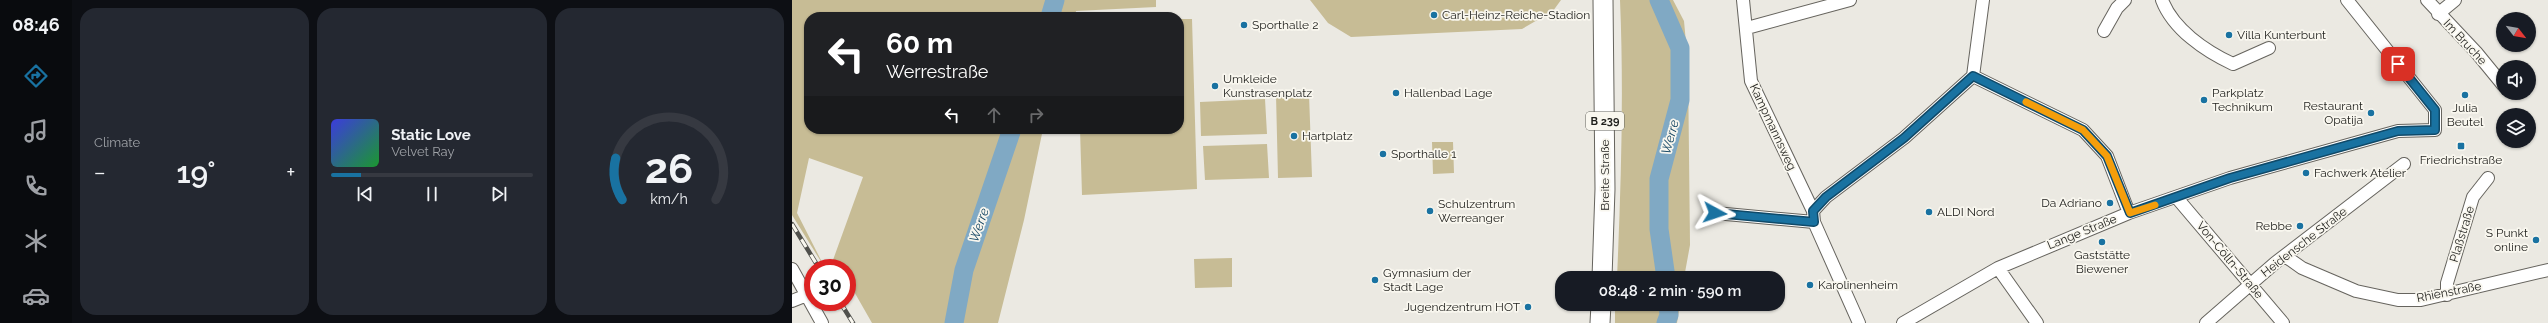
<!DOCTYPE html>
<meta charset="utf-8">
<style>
:root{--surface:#171b24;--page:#242831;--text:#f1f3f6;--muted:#9ea1a6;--line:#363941;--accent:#1972a1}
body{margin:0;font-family:Raleway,sans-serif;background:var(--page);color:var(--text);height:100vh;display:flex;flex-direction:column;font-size:15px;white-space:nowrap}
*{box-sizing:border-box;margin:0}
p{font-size:13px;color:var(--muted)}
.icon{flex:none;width:22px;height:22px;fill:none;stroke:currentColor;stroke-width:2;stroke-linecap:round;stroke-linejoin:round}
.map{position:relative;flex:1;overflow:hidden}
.drawer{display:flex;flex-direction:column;gap:8px;padding:8px;background:#0d0f14;width:720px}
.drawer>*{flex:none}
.banner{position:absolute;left:12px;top:12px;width:380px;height:122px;border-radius:16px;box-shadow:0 1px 3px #0004;background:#202124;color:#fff;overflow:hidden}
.needle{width:26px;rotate:121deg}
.controls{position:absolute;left:1704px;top:12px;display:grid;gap:8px}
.controls a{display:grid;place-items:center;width:40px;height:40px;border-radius:50%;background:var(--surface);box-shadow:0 1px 3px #0004;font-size:20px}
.speed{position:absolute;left:12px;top:259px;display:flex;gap:8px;font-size:20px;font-weight:700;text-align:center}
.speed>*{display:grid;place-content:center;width:52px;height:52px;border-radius:50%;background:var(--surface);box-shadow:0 1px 3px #0004;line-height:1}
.speed .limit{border:6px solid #d22;background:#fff;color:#111}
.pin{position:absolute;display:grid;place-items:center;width:34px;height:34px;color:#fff;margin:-17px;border-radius:8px;box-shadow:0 2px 6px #0006}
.me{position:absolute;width:44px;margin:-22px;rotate:95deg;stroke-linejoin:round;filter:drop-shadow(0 0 3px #0008)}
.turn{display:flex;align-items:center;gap:14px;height:84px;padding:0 16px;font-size:18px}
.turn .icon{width:52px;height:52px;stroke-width:2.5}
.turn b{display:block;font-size:28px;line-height:34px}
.lanes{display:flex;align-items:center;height:38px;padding:0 16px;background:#0003;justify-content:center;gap:20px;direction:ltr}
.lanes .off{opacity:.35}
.big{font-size:30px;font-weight:600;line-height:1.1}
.drawer .widget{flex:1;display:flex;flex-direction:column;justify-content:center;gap:6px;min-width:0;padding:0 14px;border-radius:16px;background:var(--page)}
.drawer .dial{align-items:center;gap:0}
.dial svg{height:104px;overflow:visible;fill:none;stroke:var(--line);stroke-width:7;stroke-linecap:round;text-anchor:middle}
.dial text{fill:var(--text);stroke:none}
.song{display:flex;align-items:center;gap:12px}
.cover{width:48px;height:48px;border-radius:6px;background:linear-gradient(135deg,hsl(240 70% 55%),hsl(130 70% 35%))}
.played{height:4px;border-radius:2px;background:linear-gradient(90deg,var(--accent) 15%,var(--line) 15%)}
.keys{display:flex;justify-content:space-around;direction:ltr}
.heat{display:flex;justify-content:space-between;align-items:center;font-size:22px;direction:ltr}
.drawer .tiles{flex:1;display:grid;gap:8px;grid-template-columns:repeat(3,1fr)}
.trip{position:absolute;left:763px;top:271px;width:230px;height:40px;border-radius:16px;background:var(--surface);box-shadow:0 1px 3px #0004;font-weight:600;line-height:40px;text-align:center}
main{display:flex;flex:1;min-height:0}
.tab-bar{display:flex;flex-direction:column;width:72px;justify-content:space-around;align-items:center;background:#090b0e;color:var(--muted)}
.tab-bar .icon{width:28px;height:28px}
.tab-bar .current{color:var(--accent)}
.tab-bar b{font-size:18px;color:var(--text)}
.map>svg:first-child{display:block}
</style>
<main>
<nav class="tab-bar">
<b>08:46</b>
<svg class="icon current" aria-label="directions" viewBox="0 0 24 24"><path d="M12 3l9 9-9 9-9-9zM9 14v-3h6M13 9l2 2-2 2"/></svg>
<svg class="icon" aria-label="music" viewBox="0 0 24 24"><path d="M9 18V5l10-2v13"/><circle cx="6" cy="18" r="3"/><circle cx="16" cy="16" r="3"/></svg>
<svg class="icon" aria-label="phone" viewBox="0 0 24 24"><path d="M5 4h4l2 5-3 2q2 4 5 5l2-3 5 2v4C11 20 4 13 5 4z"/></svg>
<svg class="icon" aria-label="climate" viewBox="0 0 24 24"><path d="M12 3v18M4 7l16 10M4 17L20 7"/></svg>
<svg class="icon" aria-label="car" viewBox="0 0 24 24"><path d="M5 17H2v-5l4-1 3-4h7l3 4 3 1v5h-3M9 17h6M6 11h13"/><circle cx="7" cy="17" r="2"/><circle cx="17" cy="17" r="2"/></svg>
</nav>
<section class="drawer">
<div class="tiles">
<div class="widget"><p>Climate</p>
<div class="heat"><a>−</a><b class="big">19°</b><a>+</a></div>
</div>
<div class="widget">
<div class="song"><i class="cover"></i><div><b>Static Love</b><p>Velvet Ray</p></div></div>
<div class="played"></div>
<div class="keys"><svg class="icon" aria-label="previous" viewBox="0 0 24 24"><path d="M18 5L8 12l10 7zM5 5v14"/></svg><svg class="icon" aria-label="pause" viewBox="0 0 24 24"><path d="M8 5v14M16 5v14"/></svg><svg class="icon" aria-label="next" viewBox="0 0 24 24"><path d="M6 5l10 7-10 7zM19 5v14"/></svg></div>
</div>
<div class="widget dial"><svg viewBox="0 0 100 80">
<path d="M14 69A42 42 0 1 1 86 69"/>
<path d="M14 69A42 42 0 0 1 9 37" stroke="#1972a1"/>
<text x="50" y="56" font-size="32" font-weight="700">26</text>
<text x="50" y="72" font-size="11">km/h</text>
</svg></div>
</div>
</section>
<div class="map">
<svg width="1756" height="323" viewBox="0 0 1756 323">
<rect width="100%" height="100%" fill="#ebe9e2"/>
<path fill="#c7bc95" d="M 0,0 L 364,0 L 364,7 L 284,11 L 283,17 L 17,17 L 17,129 L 251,129 L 232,220 L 206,323 L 80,323 L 60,288 L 55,284 L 55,268 L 44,268 L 41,260 L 71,177 L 17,158 L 5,213 L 33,268 L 0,215 Z
M 518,0 L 769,0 L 761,11 L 730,29 L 559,37 L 536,23 Z
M 828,0 L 881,0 L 892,21 L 896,64 L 898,245 L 892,278 L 825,278 C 829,185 832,93 828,0 Z
M 387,19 L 400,19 L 405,189 L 290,195 L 288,129 L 387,129 Z
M 517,94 L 520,177 L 486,178 L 484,95 Z
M 473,99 L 475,134 L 409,136 L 408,102 Z
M 640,142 L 661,142 L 662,173 L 641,174 Z
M 475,144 L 477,178 L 413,180 L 411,146 Z
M 440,258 L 440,287 L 403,288 L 402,259 Z
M 823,304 L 888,304 L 885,323 L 823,323 Z"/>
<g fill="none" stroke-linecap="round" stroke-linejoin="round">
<path stroke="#80a9c4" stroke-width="19" d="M 867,0 L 888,48 L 888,100 L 867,179 L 867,229 L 874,278
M 258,17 L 263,0
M 162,323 L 172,270 L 220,129
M 874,323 L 877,315 L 876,304"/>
<defs>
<path id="minor" d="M 951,0 L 959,81 L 1021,211 L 1022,222
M 1370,0 C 1381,29 1413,51 1441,64 L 1477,48
M 1635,0 L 1684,52 L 1711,85
M 1646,14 L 1663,0
M 955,28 L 1058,0
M 1312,31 L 1325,8 L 1333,0
M 1181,76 L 1291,130 L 1315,156 L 1337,213
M 1385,198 L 1491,323
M 1021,211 L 1034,197 L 1112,138 L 1181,76 L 1191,0
M 923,213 L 1022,222 L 1067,323
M 1493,256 L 1510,268 L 1564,291 L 1606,300 L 1629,300 L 1756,270
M 1206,268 L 1245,323
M 0,269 L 30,323
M 1655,295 L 1655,283 L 1681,197 L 1696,178
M 0,301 L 15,295
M 1111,323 L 1206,268 L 1337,213 L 1438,178 L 1606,131 L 1643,130 L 1643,110 L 1555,0
M 1414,323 L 1483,263 L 1612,164"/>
<path id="primary" d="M 810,278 L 813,189 L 811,0
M 808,323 L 809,304"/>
</defs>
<use href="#minor" stroke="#66645e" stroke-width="14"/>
<use href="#primary" stroke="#66645e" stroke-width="21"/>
<use href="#minor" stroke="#fff" stroke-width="12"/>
<use href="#primary" stroke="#fff" stroke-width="19"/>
<defs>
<path id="rail" d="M 0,224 L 27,268
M 48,302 L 61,323"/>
</defs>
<use href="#rail" stroke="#50504c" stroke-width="4.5"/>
<use href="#rail" stroke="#f9f7ef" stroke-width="3" stroke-dasharray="9" stroke-linecap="butt"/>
</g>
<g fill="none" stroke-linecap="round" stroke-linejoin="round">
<defs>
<path id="route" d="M 923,213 L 1022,222 L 1021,211 L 1034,197 L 1112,138 L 1181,76 L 1291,130 L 1315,156 L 1338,213 L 1438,178 L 1606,131 L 1643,130 L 1643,110 L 1606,64"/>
</defs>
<use href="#route" stroke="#104a69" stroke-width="10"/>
<use href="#route" stroke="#1972a1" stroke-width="7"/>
<path stroke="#f59e0b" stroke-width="7" d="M 1234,102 L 1291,130 L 1315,156 L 1338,213 L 1363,205"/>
</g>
<g fill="#1972a1" stroke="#f9f7ef" stroke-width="1.5">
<circle cx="642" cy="15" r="4"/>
<circle cx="452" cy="25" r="4"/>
<circle cx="1437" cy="35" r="4"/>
<circle cx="423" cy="86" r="4"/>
<circle cx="604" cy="93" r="4"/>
<circle cx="1673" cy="95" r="4"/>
<circle cx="1412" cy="100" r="4"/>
<circle cx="1579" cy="113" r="4"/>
<circle cx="502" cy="136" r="4"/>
<rect x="1665" y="142" width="8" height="8" rx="2"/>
<circle cx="591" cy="154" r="4"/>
<circle cx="1514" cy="173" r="4"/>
<circle cx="1318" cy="203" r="4"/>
<circle cx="638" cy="211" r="4"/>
<circle cx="1137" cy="212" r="4"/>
<circle cx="1508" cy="226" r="4"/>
<circle cx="1744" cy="240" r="4"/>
<circle cx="1310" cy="242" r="4"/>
<circle cx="583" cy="280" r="4"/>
<circle cx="1018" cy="285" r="4"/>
<circle cx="736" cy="307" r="4"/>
</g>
<g text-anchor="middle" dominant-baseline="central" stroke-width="3.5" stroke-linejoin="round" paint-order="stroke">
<rect fill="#f9f7ef" stroke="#60605b" stroke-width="1" x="794" y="112" width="38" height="18" rx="3"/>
<g font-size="11" font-weight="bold" fill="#1f1f1c">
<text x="813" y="121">B 239</text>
</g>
<g font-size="12" fill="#1f1f1c" stroke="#f9f7ef" text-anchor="start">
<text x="650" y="15">Carl-Heinz-Reiche-Stadion</text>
<text x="460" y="25">Sporthalle 2</text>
<text x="1445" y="35">Villa Kunterbunt</text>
<text x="431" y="79">Umkleide<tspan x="431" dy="14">Kunstrasenplatz</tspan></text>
<text x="612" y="93">Hallenbad Lage</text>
<text x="1420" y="93">Parkplatz<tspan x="1420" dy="14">Technikum</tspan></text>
<text x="1571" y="106" text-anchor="end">Restaurant<tspan x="1571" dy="14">Opatija</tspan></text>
<text x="1673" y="108" text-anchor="middle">Julia<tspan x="1673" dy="14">Beutel</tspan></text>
<text x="510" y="136">Hartplatz</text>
<text x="599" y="154">Sporthalle 1</text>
<text x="1669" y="160" text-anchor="middle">Friedrichstraße</text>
<text x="1522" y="173">Fachwerk Atelier</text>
<text x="1310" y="203" text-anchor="end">Da Adriano</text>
<text x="646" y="204">Schulzentrum<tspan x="646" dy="14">Werreanger</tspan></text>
<text x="1145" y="212">ALDI Nord</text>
<text x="1500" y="226" text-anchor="end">Rebbe</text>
<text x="1736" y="233" text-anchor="end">S Punkt<tspan x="1736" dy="14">online</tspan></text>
<text x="1310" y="255" text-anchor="middle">Gaststätte<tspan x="1310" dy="14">Biewener</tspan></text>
<text x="591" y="273">Gymnasium der<tspan x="591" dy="14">Stadt Lage</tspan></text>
<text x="1026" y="285">Karolinenheim</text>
<text x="728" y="307" text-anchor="end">Jugendzentrum HOT</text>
</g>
<g font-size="12" fill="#1f1f1c" stroke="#f9f7ef">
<text transform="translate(1673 42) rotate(47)">Im Bruche</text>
<text transform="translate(981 127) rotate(65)">Kampmannsweg</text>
<text transform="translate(813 175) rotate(-90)">Breite Straße</text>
<text transform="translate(1290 232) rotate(-22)">Lange Straße</text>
<text transform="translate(1670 234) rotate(-73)">Plaßstraße</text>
<text transform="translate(1512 242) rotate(-38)">Heidensche Straße</text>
<text transform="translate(1438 260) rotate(50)">Von-Cölln-Straße</text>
<text transform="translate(1657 292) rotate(-11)">Rhienstraße</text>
</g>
<g font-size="13" font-style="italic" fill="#144663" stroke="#f9f7ef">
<text transform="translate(878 137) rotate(-75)">Werre</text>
<text transform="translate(187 225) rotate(-71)">Werre</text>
</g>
</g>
</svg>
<div class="controls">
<a><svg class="needle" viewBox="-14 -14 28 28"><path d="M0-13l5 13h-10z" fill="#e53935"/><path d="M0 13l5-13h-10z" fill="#9ea1a6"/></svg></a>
<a><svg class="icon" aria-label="sound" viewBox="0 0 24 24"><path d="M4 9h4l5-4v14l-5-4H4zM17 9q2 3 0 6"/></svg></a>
<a><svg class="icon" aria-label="layers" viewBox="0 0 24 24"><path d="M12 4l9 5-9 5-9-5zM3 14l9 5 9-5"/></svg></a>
</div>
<div class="speed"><div class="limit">30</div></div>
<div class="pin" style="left:1606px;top:64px;background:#d93025"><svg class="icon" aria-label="arrive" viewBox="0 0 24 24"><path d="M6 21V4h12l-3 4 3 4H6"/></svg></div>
<svg class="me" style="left:923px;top:213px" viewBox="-20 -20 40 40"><path d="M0-17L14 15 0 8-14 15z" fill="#1972a1" stroke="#fff" stroke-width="4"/></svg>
<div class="trip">08:48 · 2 min · 590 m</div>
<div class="banner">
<div class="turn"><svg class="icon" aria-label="left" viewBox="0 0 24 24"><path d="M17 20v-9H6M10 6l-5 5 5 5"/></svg><div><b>60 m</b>Werrestraße</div></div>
<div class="lanes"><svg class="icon" aria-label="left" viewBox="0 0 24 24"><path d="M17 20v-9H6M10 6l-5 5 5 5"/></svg><svg class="icon off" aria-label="ahead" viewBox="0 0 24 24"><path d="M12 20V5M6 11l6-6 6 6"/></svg><svg class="icon off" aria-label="right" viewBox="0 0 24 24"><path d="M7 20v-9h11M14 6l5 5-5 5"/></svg></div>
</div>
</div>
</main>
